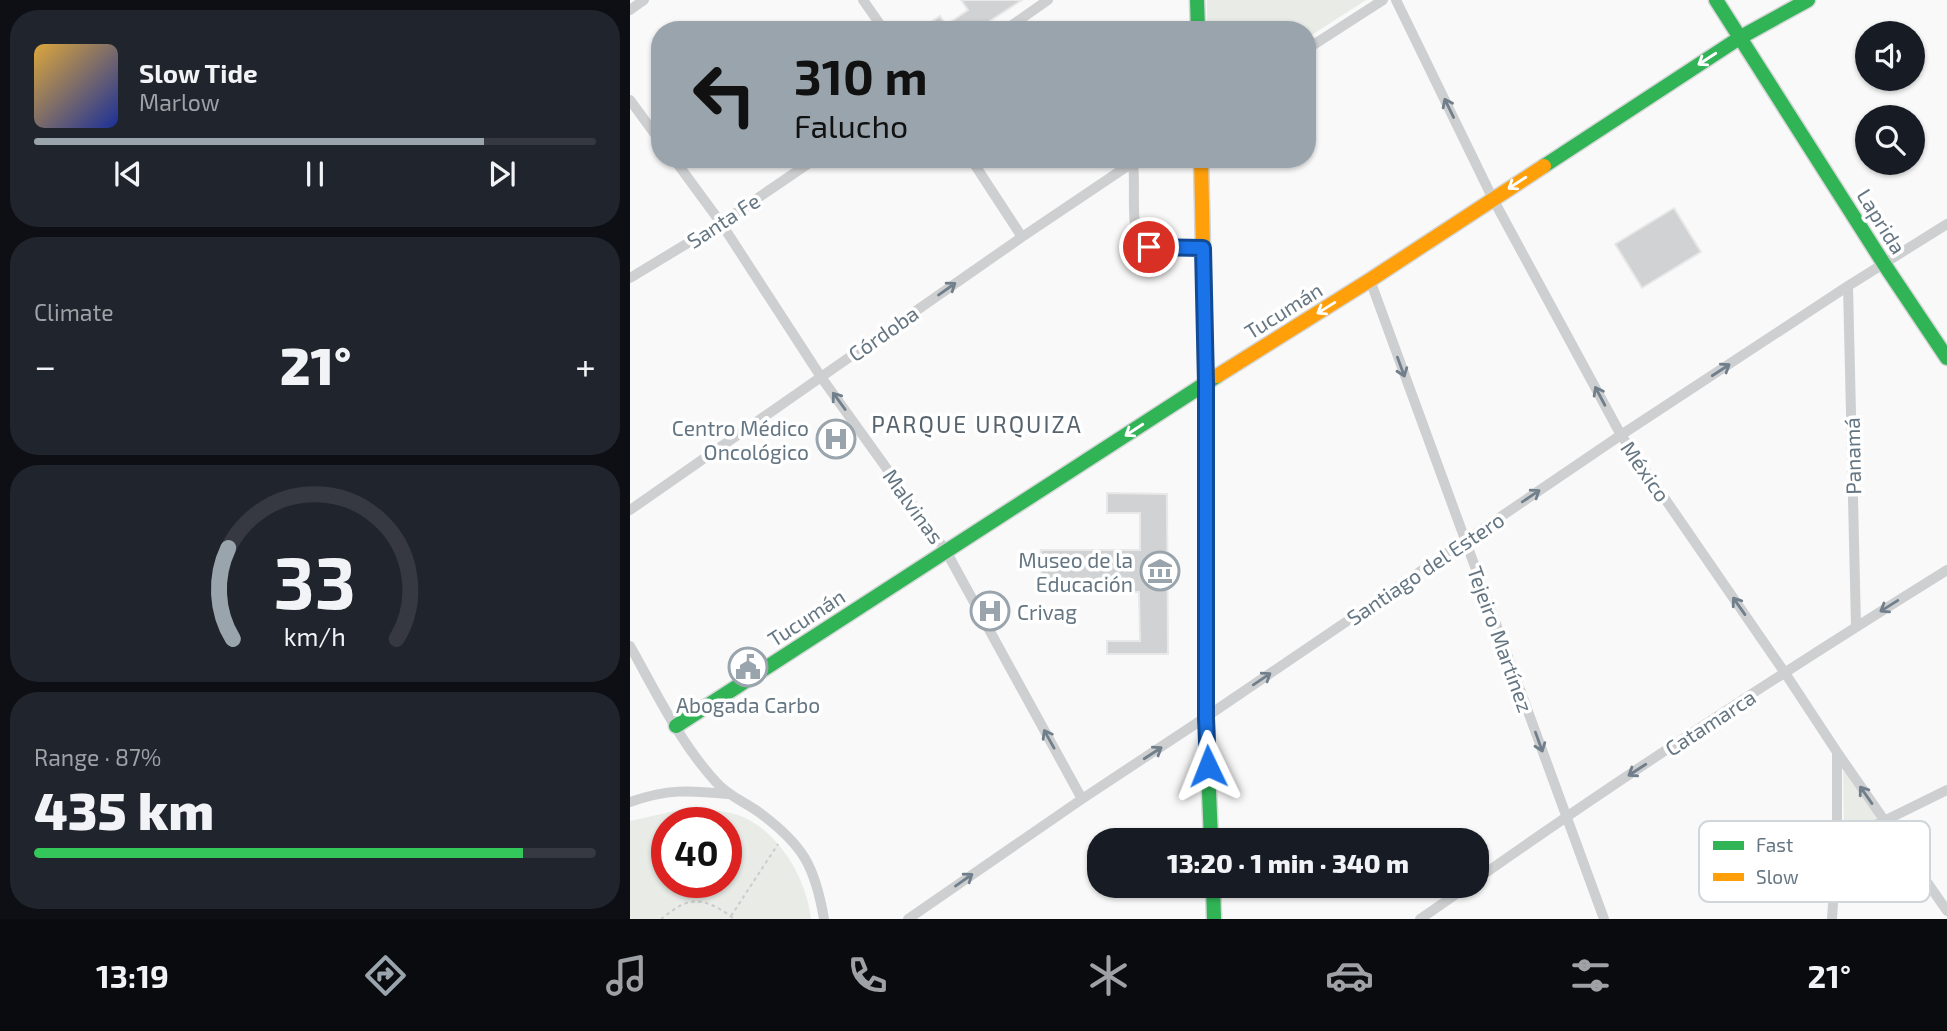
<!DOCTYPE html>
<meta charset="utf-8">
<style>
:root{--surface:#171b24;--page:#20242c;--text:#f1f3f6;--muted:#9ea1a6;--line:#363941;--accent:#99a4ac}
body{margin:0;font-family:"Exo 2",sans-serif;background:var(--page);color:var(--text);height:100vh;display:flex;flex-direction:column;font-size:26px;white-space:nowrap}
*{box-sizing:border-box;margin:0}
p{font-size:23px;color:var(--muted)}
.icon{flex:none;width:38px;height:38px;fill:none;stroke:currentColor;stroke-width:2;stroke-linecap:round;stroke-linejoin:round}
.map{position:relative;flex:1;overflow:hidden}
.drawer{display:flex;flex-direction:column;gap:10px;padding:10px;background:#0d0f14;width:630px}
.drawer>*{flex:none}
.hud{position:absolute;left:21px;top:21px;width:665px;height:147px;border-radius:28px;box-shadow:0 2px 5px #0004;background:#99a4ac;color:#111;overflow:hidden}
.fabs{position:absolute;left:1225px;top:21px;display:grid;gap:14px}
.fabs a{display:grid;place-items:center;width:70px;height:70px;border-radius:50%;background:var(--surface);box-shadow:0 2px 5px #0004;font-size:35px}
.speed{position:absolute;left:21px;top:807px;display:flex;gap:14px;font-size:35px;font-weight:700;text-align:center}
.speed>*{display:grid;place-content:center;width:91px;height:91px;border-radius:50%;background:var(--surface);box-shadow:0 2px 5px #0004;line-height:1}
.speed .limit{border:10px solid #d22;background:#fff;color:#111}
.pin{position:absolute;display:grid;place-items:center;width:60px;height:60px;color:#fff;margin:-30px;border:4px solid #fff;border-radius:50%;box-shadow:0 2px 7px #0007}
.me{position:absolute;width:77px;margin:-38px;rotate:358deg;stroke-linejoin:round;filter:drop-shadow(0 0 5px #0008)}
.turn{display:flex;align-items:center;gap:24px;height:147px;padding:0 28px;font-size:32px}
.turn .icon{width:91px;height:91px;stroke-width:2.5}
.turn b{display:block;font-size:49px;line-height:60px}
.big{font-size:52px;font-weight:800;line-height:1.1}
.drawer .widget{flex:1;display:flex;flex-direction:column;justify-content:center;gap:10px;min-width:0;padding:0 24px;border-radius:28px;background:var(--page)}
.drawer .dial{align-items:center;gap:0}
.dial svg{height:182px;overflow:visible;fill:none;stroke:var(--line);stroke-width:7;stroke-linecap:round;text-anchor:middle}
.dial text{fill:var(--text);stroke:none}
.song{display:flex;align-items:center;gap:21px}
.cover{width:84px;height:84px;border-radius:10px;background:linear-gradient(135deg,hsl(40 70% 55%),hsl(230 70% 35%))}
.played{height:7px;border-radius:4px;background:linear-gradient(90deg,var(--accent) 80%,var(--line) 80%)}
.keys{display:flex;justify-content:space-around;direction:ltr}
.heat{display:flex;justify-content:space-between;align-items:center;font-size:38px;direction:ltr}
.charge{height:10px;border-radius:5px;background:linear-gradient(90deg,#34c759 87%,var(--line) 0)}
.trip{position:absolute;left:457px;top:828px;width:402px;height:70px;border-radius:28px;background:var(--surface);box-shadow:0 2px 5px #0004;font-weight:800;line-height:70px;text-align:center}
.menu{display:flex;height:112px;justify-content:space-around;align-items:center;background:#090b0e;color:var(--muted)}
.menu .icon{width:49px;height:49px}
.menu .selected{color:var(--accent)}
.menu b{font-size:32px;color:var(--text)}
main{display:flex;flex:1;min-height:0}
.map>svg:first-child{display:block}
</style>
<main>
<section class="drawer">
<div class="widget">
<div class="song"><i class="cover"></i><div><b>Slow Tide</b><p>Marlow</p></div></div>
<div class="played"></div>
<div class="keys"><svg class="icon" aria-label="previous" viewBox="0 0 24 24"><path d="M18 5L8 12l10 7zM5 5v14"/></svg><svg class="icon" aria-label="pause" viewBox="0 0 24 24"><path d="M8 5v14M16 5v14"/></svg><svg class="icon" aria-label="next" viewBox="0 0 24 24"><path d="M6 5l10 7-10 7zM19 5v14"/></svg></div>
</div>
<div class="widget"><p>Climate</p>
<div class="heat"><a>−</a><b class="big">21°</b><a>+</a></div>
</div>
<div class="widget dial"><svg viewBox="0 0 100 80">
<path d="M14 69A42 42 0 1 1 86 69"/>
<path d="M14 69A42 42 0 0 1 12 29" stroke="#99a4ac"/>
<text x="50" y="56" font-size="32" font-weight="700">33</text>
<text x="50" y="72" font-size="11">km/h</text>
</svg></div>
<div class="widget"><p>Range · 87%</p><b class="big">435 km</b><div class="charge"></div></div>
</section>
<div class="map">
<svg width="1317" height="919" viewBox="0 0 1317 919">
<rect width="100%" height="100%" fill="#f9f9f9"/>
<path fill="#e8ebe6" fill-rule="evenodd" d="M 577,0 L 736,0 L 677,38 L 677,30 L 577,30 Z
M 1213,769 L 1247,819 L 1214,833 Z
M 58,808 C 74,810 93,810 108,815 C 148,829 177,879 181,919 L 0,919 L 0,821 ZM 37,822 L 96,822 L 96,882 L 37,882 Z"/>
<path fill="#d0d2d3" stroke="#e8e8e8" stroke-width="2" d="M 331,0 L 392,0 L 346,30 L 289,30 L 310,16 L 316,25 L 338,10 Z
M 1044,208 L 1071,252 L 1012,288 L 985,244 Z
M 477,493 L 537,494 L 538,654 L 477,654 L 477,641 L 510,641 L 509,592 L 411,592 L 411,550 L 510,550 L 510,513 L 477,513 Z"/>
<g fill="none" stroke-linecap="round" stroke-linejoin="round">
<defs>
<path id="fast" d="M 567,0 L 568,30
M 1086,0 L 1254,264 L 1317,358
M 914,166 L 1111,37 L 1178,0
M 576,618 L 576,717 L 581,840
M 46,726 L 587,376
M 583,886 L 584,919"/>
<path id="slow" d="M 571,159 L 576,383 L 576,618
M 587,376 L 740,280 L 914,166"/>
</defs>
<use href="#fast" stroke="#d5d6d7" stroke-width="17"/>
<use href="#slow" stroke="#d5d6d7" stroke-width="17"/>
<path stroke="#cbcccd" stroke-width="2" stroke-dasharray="3.5 3.5" stroke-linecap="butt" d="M 101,916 L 148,844
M 31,919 C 39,913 51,903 61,902 C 76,899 93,910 104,919"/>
<path stroke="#cecfd0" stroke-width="10" d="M 233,0 L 254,30
M 766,0 L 863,199 L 991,435 L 1155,673 L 1207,752 L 1317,911
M 0,10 L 14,0
M 375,30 L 418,0
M 677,49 L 753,0
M 0,100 L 30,141
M 44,159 L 91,223 L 191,377 L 316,551 L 452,799
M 341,159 L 392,237
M 503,162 C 506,189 500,219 510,244 L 519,247 L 573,248
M 0,278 L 91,223 L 185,159
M 740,280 L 974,919
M 1218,286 L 1226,626
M 0,510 L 392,237 L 508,159
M 0,646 C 26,692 50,743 86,782 C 98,796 115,802 130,813 C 173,845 185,866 194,919
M 0,802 C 37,789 59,790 98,794
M 1207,841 L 1254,821 L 1317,790
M 847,879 C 1000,771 1158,669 1317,570
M 278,919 L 452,799 L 576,717 L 991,435 L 1218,286 L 1317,224
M 790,919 L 838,886
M 1202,919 L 1207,841 L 1207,752"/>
<use href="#fast" stroke="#30b455" stroke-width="14"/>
<use href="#slow" stroke="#ff9f0a" stroke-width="14"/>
</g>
<defs><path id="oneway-shaft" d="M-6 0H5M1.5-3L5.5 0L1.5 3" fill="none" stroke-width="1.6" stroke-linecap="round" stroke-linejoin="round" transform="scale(1.75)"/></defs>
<g stroke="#fff">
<use href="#oneway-shaft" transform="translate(1077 59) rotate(147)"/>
<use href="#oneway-shaft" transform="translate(887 183) rotate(147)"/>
<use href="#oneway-shaft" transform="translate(696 308) rotate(148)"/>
<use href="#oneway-shaft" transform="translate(504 430) rotate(147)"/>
</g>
<g stroke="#707f8b">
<use href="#oneway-shaft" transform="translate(819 108) rotate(-116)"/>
<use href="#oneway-shaft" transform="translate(317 289) rotate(-35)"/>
<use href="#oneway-shaft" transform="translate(771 367) rotate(70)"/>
<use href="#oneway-shaft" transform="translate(1091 370) rotate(-33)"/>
<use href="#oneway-shaft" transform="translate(970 396) rotate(-118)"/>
<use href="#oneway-shaft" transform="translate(209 401) rotate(-126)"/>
<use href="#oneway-shaft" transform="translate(901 496) rotate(-34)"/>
<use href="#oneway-shaft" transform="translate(1109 606) rotate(-125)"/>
<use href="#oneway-shaft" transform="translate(1259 606) rotate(148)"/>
<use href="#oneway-shaft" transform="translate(632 679) rotate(-34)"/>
<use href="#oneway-shaft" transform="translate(419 739) rotate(-119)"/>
<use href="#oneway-shaft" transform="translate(909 742) rotate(70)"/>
<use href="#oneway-shaft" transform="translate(523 753) rotate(-33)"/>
<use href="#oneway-shaft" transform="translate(1007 770) rotate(147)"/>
<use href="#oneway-shaft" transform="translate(1236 795) rotate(-125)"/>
<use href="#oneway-shaft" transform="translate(334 880) rotate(-35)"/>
</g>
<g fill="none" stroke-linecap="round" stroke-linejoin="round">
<defs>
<path id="route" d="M 519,247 L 573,248 L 576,383 L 576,718 L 578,766"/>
</defs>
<use href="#route" stroke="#114b97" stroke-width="18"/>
<use href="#route" stroke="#1a73e8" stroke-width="12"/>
</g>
<defs>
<symbol id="hospital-ring" viewBox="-11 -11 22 22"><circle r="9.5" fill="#fff" stroke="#99a4ac" stroke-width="1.5"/><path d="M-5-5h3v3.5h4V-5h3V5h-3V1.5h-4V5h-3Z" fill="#99a4ac"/></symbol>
<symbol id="museum-ring" viewBox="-11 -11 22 22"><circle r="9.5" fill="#fff" stroke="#99a4ac" stroke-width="1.5"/><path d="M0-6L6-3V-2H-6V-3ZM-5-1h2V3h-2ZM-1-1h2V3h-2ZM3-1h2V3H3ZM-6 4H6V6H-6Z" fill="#99a4ac"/></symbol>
<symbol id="civic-ring" viewBox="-11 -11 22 22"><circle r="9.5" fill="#fff" stroke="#99a4ac" stroke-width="1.5"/><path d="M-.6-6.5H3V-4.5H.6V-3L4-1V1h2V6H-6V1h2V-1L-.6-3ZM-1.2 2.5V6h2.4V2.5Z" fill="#99a4ac"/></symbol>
</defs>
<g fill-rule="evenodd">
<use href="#hospital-ring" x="184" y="417" width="44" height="44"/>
<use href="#museum-ring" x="508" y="549" width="44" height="44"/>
<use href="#hospital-ring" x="338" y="589" width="44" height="44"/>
<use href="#civic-ring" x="96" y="645" width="44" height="44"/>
</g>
<g text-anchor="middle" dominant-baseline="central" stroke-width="7" stroke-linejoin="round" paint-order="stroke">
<g font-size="21" fill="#657683" stroke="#fff">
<text transform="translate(93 220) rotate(-33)">Santa Fe</text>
<text transform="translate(1252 221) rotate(58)">Laprida</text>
<text transform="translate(653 310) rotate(-32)">Tucumán</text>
<text transform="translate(253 333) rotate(-35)">Córdoba</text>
<text transform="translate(1222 456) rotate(-91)">Panamá</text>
<text transform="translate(1016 471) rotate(55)">México</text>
<text transform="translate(284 506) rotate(54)">Malvinas</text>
<text transform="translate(795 568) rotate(-34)">Santiago del Estero</text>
<text transform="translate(176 617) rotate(-33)">Tucumán</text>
<text transform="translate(871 639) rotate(70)">Tejeiro Martínez</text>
<text transform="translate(1080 722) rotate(-33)">Catamarca</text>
</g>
<g font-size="21" fill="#657683" stroke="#fff" text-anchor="end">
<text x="179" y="427">Centro Médico<tspan x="179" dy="24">Oncológico</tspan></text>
<text x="503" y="559">Museo de la<tspan x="503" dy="24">Educación</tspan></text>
<text x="387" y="611" text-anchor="start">Crivag</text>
<text x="118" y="704" text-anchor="middle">Abogada Carbo</text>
</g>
<g font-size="23" letter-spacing="2" fill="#57646e" stroke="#fff">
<text x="347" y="424">PARQUE URQUIZA</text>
</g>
</g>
<rect x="1069" y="821" width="231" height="81" rx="10" fill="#fff" stroke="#d1d6da" stroke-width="2"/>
<rect x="1083" y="841" width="31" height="9" fill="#30b455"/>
<rect x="1083" y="873" width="31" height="8" fill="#ff9f0a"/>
<g font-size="19" fill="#657683">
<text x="1126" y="852">Fast</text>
<text x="1126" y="884">Slow</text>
</g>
</svg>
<div class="fabs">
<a><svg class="icon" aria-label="sound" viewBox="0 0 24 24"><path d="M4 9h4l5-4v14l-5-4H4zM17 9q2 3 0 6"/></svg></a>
<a><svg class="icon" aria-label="search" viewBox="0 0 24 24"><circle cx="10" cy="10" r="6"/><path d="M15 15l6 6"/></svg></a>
</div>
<div class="speed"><div class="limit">40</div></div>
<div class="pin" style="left:519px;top:247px;background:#d93025"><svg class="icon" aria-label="arrive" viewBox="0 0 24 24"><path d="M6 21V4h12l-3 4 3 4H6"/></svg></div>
<svg class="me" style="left:578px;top:766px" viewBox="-20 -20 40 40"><path d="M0-17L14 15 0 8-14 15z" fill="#1a73e8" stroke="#fff" stroke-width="4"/></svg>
<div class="trip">13:20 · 1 min · 340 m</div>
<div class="hud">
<div class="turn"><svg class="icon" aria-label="left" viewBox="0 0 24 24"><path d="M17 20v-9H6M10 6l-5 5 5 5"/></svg><div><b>310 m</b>Falucho</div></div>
</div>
</div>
</main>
<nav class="menu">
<b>13:19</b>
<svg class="icon selected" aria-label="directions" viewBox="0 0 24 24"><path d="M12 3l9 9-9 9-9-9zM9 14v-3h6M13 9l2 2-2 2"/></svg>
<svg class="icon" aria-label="music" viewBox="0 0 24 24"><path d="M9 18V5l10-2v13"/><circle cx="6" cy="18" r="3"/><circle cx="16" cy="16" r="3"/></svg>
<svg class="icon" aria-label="phone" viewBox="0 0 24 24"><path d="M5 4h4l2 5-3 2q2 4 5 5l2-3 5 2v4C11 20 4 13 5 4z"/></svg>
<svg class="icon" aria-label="climate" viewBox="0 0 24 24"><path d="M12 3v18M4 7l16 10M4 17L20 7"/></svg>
<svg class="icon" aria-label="car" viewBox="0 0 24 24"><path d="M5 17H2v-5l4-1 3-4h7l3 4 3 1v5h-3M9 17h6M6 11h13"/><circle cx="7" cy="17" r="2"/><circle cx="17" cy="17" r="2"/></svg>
<svg class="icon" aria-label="filters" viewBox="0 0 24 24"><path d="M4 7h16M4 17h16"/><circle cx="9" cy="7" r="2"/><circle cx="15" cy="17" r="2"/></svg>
<b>21°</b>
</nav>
